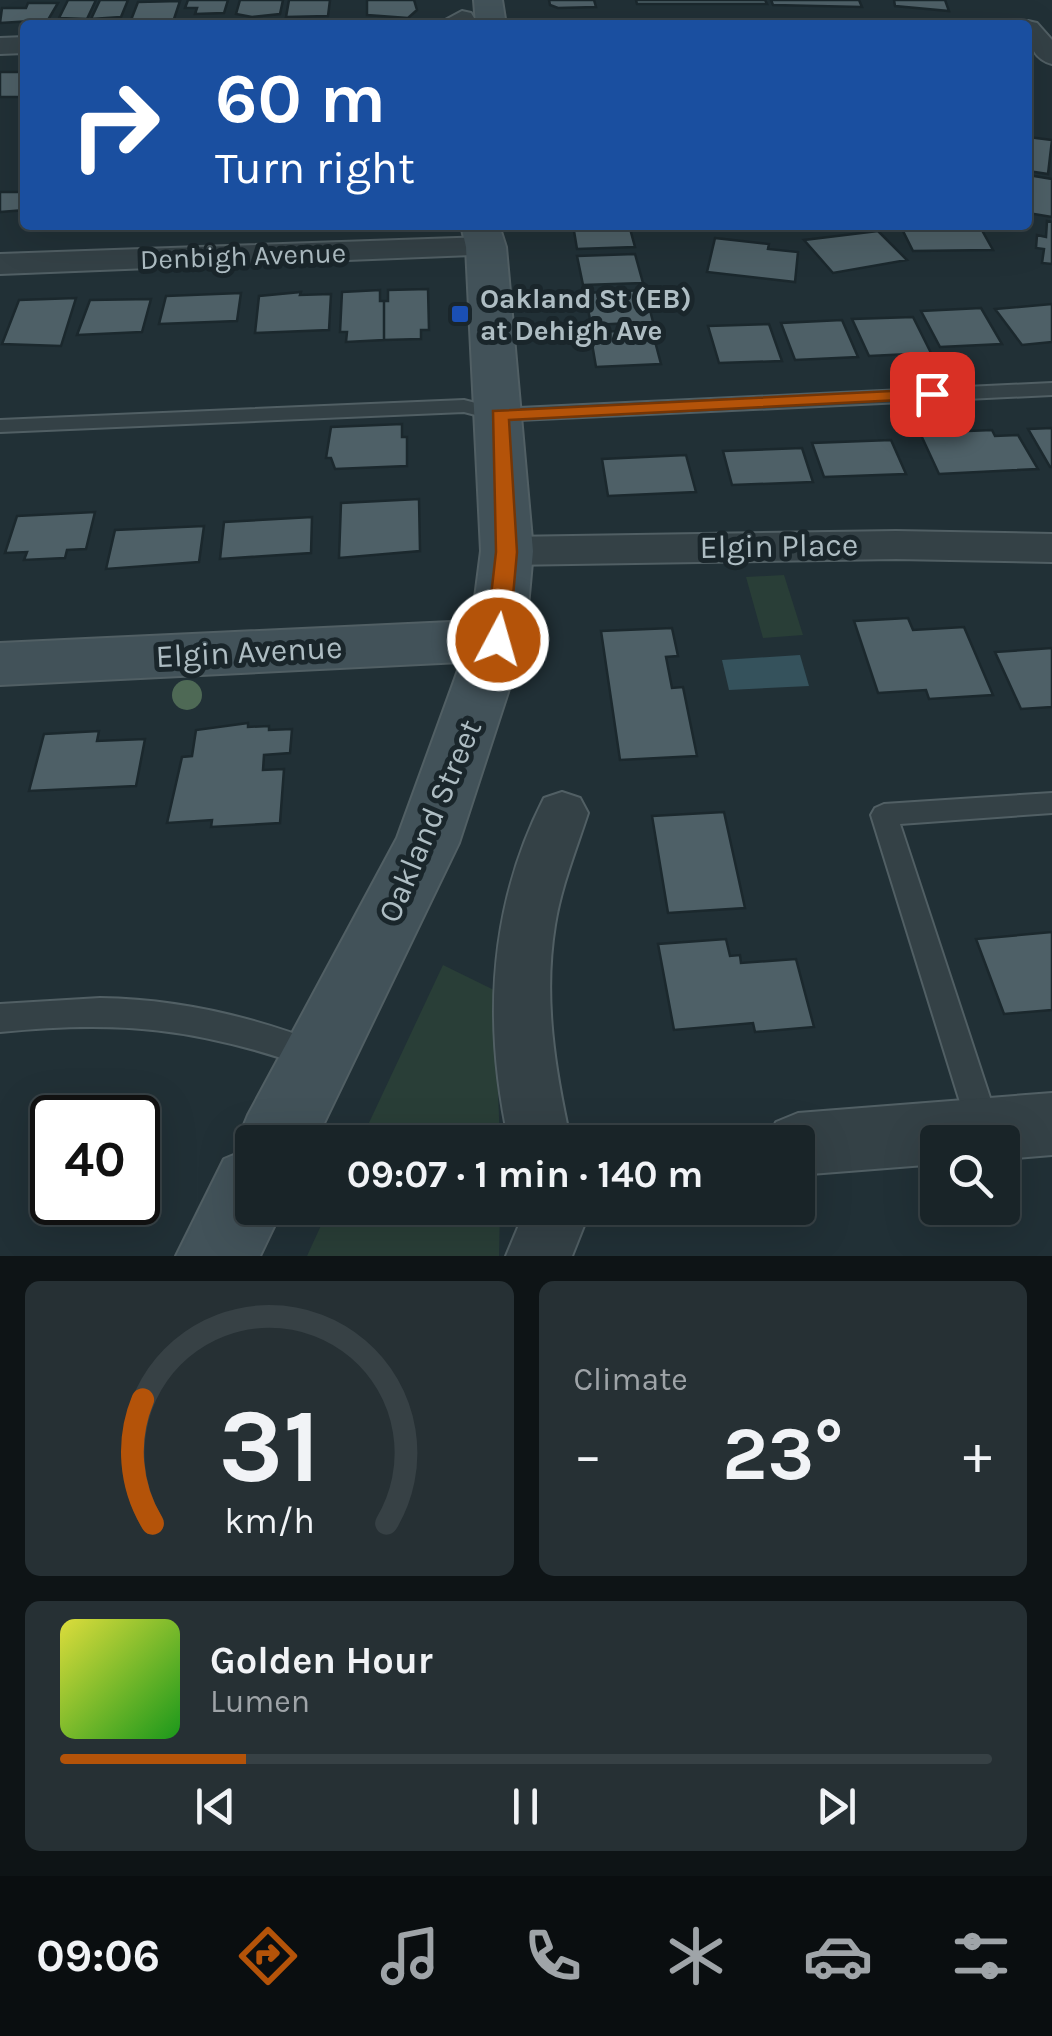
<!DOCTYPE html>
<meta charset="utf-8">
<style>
:root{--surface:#192428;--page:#263034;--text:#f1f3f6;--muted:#9fa4a8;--line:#374145;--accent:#b45309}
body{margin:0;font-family:Karla,sans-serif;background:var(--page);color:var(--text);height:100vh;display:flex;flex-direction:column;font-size:38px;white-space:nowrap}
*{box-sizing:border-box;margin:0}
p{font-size:32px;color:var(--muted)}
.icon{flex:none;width:55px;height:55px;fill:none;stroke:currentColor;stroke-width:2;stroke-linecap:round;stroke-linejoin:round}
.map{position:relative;height:1256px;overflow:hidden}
.panel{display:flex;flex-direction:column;gap:25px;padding:25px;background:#0e1416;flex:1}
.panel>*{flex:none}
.hud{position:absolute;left:20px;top:20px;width:1012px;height:210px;border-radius:10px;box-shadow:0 10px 40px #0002,0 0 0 2px var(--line);background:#1a4fa0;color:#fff;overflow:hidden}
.buttons{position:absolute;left:920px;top:1125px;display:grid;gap:20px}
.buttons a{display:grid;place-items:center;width:100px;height:100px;border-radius:10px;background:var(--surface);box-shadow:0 10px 40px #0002,0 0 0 2px var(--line);font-size:50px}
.speed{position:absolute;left:30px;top:1095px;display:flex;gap:20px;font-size:50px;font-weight:700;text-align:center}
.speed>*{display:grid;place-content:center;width:130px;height:130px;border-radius:50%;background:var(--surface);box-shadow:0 10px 40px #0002,0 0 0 2px var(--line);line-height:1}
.speed .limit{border:5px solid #111;border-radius:15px;background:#fff;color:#111}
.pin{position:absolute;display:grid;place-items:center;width:85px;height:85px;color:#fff;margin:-42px;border-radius:20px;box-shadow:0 5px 15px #0006}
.me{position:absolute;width:110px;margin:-55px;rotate:6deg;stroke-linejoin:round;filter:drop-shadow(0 0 8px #0008)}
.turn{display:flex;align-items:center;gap:35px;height:210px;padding:0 30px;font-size:45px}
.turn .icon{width:130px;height:130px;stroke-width:2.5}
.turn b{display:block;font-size:70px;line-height:85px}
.big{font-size:75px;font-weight:700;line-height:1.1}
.panel .card{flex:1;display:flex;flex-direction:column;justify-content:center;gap:15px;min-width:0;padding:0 35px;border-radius:15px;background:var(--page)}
.panel .dial{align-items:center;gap:0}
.dial svg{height:260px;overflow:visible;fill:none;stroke:var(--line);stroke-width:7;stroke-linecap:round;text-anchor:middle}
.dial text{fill:var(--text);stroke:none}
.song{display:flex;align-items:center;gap:30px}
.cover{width:120px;height:120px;border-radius:15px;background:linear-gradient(135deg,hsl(60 70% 55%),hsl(120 70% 35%))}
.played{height:10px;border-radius:5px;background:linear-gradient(90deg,var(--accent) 20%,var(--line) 20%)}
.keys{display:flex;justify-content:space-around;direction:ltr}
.heat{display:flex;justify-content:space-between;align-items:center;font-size:55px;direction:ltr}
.panel .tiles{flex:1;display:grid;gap:25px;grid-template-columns:1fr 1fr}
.card:last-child{grid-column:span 2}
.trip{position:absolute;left:235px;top:1125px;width:580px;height:100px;border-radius:10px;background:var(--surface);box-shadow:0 10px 40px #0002,0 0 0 2px var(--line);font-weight:700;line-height:100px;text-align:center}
.menu{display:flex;height:160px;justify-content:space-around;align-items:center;background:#0a0e10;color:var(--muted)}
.menu .icon{width:70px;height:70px}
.menu .on{color:var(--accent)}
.menu b{font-size:45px;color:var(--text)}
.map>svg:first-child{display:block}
</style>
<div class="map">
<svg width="1052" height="1256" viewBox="0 0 1052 1256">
<rect width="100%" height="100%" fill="#213036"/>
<path fill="#293e37" d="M 784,575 L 803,635 L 763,638 L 746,577 Z
M 443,965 L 494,990 L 500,1142 L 360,1142 Z
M 329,1208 L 500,1208 L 499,1256 L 307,1256 Z"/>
<path fill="#35525c" d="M 800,655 L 809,686 L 729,690 L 722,660 Z"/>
<path fill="#4e6067" stroke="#1b282d" stroke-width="2.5" d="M 68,0 L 96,0 L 87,19 L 59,18 Z
M 100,0 L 128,0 L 121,17 L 91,19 Z
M 188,0 L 228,0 L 224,13 L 195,14 L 197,8 L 185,8 Z
M 240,0 L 283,0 L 280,14 L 252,17 L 236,14 Z
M 289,0 L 330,0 L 328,16 L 286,17 Z
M 367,0 L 414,0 L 417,10 L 408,18 L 367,15 Z
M 549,0 L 594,0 L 596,7 L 558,8 L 550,5 Z
M 636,0 L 765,0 L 767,4 L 637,4 Z
M 771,0 L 859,0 L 862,7 L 773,5 Z
M 894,0 L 945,0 L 949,11 L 895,6 Z
M 180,1 L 174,19 L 131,20 L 138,2 Z
M 28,3 L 58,3 L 48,20 L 0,23 L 2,8 L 26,8 Z
M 0,72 L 25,72 L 25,97 L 0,97 Z
M 1028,137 L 1052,140 L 1048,174 L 1028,171 Z
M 1028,175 L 1052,179 L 1052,217 L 1028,213 Z
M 0,192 L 25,192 L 25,210 L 0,212 Z
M 1047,221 L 1052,222 L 1052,264 L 1042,263 L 1044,249 L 1036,248 L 1037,235 L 1046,237 Z
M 573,225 L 629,225 L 635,247 L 577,249 Z
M 900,225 L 979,225 L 993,250 L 913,251 Z
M 878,231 L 907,260 L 833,273 L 804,240 Z
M 715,238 L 769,244 L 768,249 L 798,252 L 795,282 L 707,272 Z
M 635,254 L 643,283 L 583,285 L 577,256 Z
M 428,289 L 429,330 L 421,330 L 421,339 L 384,340 L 384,301 L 388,301 L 388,290 Z
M 380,290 L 380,301 L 384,301 L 384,340 L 346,342 L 347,332 L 340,332 L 342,292 Z
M 645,290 L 653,322 L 591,325 L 585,293 Z
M 301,292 L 300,295 L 331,294 L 329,330 L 255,333 L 259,296 Z
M 241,293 L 237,321 L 159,324 L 166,296 Z
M 76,298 L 61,346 L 2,344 L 19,300 Z
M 151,299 L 142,332 L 77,335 L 90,300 Z
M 1052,304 L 1052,342 L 1022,345 L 995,309 Z
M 981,308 L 1002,344 L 940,347 L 921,311 Z
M 913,317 L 931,353 L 869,356 L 852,319 Z
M 842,320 L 858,357 L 795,360 L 781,323 Z
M 769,324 L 782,361 L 719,363 L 708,326 Z
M 652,330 L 661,364 L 596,367 L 590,332 Z
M 402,424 L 402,437 L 407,437 L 407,466 L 335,469 L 331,458 L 326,458 L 331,427 Z
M 1052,428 L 1052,467 L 1050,467 L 1028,429 Z
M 992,430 L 995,436 L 1018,435 L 1038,469 L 939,474 L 920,433 Z
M 891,440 L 906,474 L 824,477 L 812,443 Z
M 802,448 L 813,482 L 732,485 L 723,451 Z
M 686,455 L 696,492 L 608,496 L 602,459 Z
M 419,499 L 420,551 L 339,558 L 341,503 Z
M 95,512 L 86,549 L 67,550 L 65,558 L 24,560 L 27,552 L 5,553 L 17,516 Z
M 312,517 L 311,553 L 220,559 L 224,522 Z
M 204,526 L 199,562 L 106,569 L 115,530 Z
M 908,618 L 913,630 L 964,627 L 993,695 L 929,699 L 926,690 L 878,693 L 854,621 Z
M 672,628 L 678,656 L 666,657 L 672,688 L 683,687 L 697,756 L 620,760 L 601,631 Z
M 1052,648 L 1052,707 L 1021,709 L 995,652 Z
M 248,723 L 248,727 L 269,726 L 269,730 L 292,729 L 290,753 L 264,755 L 263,770 L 284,769 L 280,823 L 211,827 L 212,820 L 167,823 L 182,757 L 192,756 L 196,730 Z
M 99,731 L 97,741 L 145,739 L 136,786 L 29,791 L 44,734 Z
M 724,812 L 745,908 L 668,913 L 652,816 Z
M 1052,932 L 1052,1010 L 1004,1014 L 976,939 Z
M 726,939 L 730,956 L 740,955 L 741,963 L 796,959 L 814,1027 L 755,1032 L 753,1023 L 674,1030 L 658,944 Z"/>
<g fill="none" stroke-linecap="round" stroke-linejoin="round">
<defs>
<path id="lane" d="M 1052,383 L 1052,395 L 499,421 L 464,412 L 0,432 L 0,420 L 464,400 L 499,409 Z
M 1052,793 L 1052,813 L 900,824 L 1000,1128 L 995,1139 L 986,1142 L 973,1139 L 968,1128 L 871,815 L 875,808 L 884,804 Z
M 100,998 C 176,999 251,1016 322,1044 L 326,1054 L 322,1064 L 311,1068 C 198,1028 119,1020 0,1032 L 0,1004 Z"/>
<path id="street" d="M 462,11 L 471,13 L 474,18 L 471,23 L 436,25 Z
M 1028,21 L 1037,23 L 1052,40 L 1052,64 C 1033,59 1028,43 1028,25 L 1018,25 Z
M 25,37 L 25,53 L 0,54 L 0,38 Z
M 486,237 L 497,240 L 502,247 L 497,254 L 0,274 L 0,254 Z
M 896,531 L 1052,534 L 1052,562 L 896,559 L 507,565 L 492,561 L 486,551 L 492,541 L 507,537 Z
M 562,792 L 580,798 L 588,813 C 576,850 561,887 555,925 C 543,998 555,1071 571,1142 L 509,1142 C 483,1024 488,908 544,798 Z
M 1052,1093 L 1052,1155 L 1002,1159 L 1002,1142 L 938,1142 L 938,1164 L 798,1175 L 798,1142 L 767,1142 L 776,1122 L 798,1113 Z
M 526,1208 L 591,1208 L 572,1256 L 506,1256 Z"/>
<path id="secondary" d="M 474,0 L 502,0 L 506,25 L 476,25 Z
M 461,225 L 499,225 L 506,247 L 533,551 L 525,640 L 459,843 L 315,1142 L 252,1142 L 252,1208 L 283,1208 L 260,1256 L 176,1256 L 224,1159 L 241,1152 L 237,1142 L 248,1115 L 397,838 L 461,662 L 0,685 L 0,643 L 472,621 L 481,551 L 466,247 Z"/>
</defs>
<use href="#lane" stroke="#515f64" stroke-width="4"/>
<use href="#street" stroke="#515f64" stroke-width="4"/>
<use href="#secondary" stroke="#515f64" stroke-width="4"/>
<use href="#lane" fill="#344146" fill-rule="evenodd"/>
<use href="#street" fill="#344146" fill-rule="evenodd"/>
<use href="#secondary" fill="#425259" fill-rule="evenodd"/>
</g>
<circle fill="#4e6955" cx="187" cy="695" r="15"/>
<path fill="#b45309" stroke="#753606" stroke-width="2.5" d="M 932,389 L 942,394 L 939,398 L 509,420 L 517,552 L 509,640 L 498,648 L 489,646 L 486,640 L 496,552 L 493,411 Z"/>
<rect fill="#1a4fb4" stroke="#1a262b" stroke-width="4" x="450" y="304" width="20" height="20" rx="5"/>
<g text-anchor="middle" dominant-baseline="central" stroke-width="10" stroke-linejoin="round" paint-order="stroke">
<g font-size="28" fill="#aebdc3" stroke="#1a262b">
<text transform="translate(243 256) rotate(-2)">Denbigh Avenue</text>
</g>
<g font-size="28" font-weight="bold" fill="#aebdc3" stroke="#1a262b" text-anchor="start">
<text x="480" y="298">Oakland St (EB)<tspan x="480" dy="32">at Dehigh Ave</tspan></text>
</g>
<g font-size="32" fill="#aebdc3" stroke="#1a262b">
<text transform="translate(779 546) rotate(-1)">Elgin Place</text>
<text transform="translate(249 652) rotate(-3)">Elgin Avenue</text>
<text transform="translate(430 821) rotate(-67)">Oakland Street</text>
</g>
</g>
</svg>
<div class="buttons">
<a><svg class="icon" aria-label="search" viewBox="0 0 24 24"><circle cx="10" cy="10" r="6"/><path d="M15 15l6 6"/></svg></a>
</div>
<div class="speed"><div class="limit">40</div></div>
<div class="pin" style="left:932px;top:394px;background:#d93025"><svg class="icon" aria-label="arrive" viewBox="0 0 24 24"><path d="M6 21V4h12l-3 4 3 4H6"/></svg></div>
<svg class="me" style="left:498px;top:640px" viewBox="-20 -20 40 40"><circle r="17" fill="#b45309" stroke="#fff" stroke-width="3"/><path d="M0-11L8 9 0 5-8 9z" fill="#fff"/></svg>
<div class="trip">09:07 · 1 min · 140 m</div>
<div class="hud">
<div class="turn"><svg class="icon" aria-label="right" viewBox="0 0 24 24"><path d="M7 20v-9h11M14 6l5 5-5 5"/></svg><div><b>60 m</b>Turn right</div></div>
</div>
</div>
<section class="panel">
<div class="tiles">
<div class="card dial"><svg viewBox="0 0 100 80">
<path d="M14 69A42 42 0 1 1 86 69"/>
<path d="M14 69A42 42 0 0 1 11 31" stroke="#b45309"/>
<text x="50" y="56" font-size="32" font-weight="700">31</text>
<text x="50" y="72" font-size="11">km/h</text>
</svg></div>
<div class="card"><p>Climate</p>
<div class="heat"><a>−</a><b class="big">23°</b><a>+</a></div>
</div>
<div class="card">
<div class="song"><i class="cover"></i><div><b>Golden Hour</b><p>Lumen</p></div></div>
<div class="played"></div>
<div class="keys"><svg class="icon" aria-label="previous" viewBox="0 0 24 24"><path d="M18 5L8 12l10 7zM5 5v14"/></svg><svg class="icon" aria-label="pause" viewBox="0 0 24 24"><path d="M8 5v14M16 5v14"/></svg><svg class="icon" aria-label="next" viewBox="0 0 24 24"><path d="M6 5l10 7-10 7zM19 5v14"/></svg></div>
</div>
</div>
</section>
<nav class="menu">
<b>09:06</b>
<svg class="icon on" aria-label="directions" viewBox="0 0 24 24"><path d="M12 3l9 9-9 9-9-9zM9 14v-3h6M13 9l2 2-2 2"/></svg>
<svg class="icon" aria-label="music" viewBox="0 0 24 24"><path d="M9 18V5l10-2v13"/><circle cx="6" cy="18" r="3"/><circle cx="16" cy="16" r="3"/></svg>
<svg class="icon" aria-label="phone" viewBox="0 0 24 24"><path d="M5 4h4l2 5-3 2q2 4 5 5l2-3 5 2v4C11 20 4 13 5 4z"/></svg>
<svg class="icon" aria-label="climate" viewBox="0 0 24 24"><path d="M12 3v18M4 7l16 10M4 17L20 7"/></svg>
<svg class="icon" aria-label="car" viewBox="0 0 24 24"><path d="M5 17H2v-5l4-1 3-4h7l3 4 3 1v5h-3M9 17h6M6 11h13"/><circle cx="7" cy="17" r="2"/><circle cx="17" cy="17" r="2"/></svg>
<svg class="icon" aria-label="filters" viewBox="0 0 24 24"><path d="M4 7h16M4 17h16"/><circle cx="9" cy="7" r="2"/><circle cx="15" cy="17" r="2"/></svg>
</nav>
